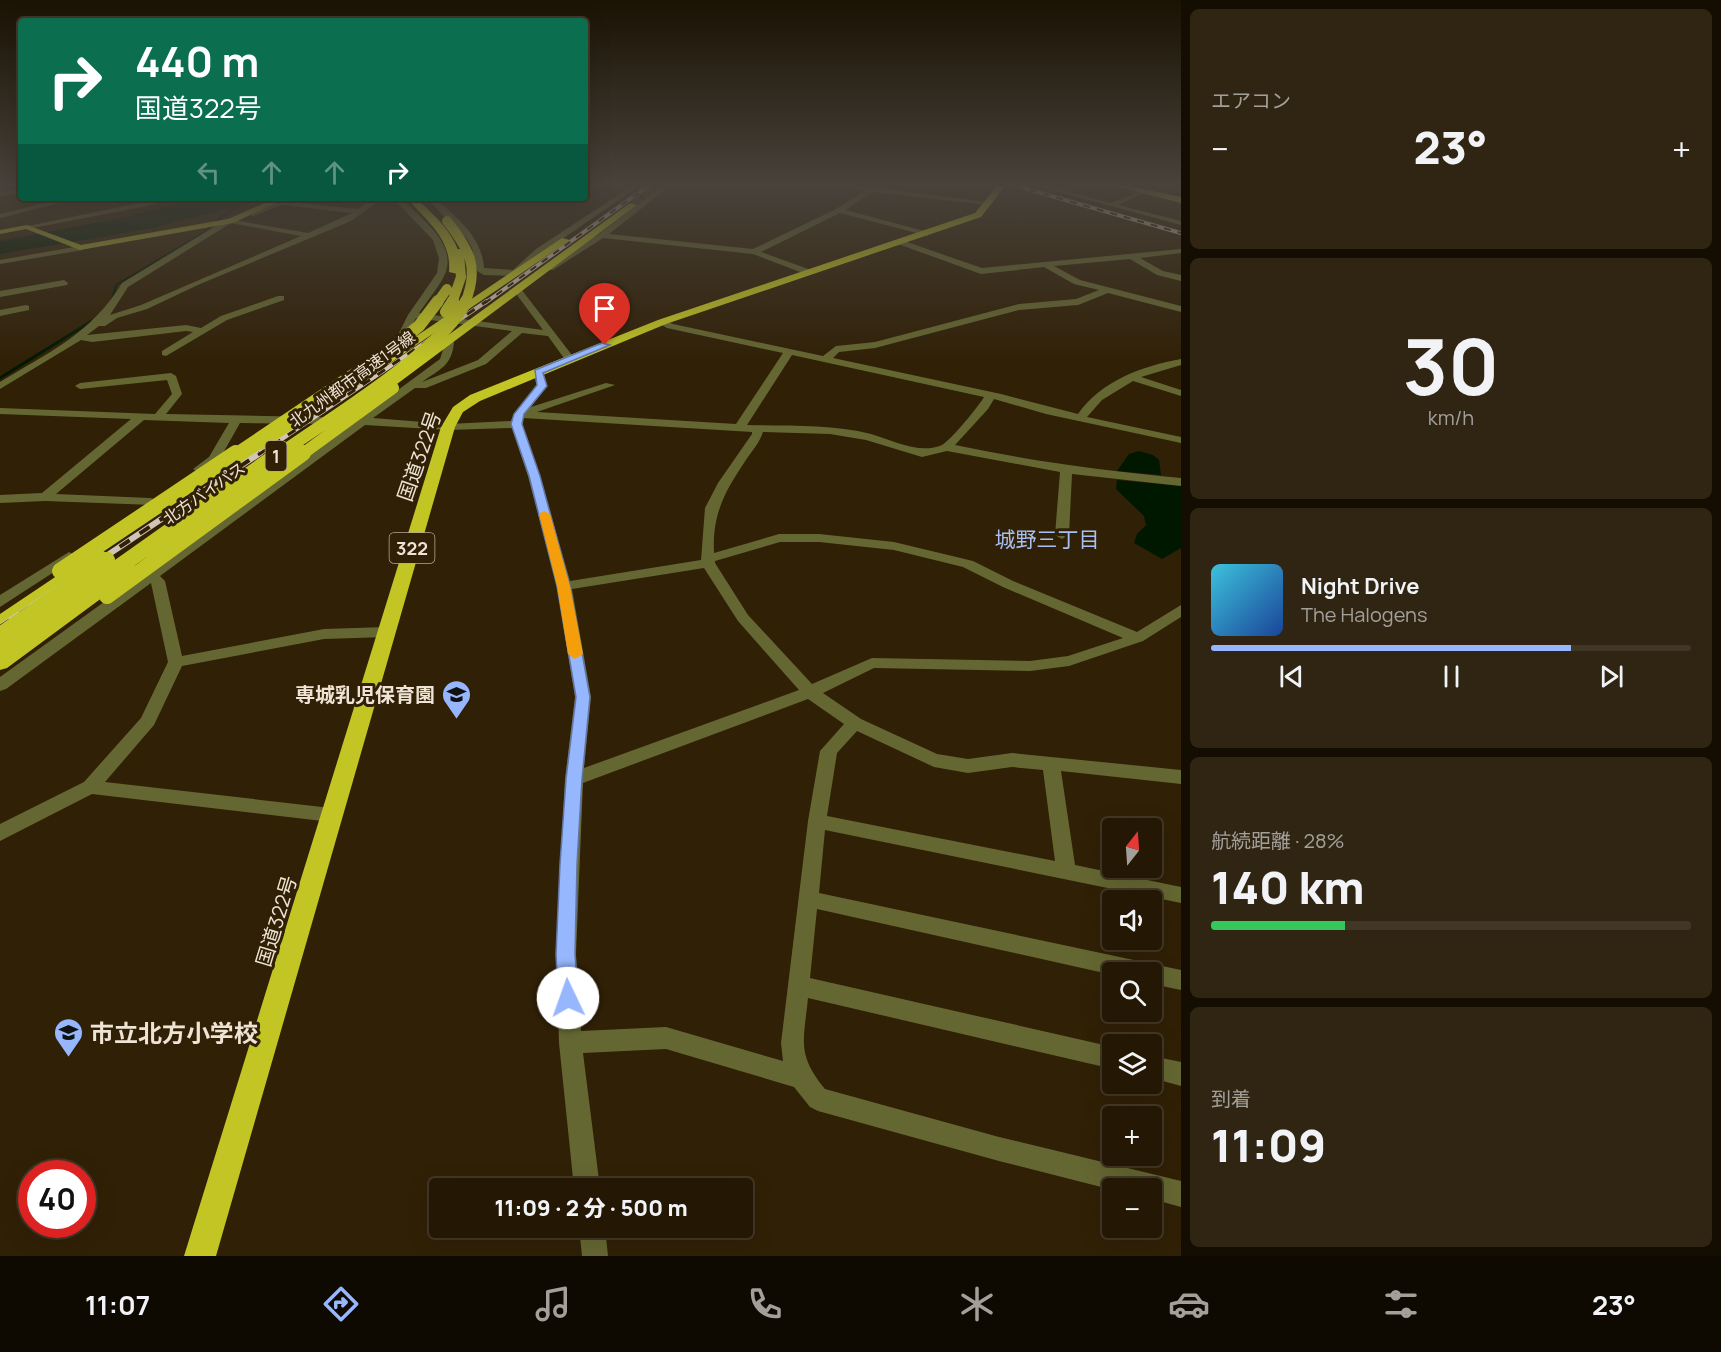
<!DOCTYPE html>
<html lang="ja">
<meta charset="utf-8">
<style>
:root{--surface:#241804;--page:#302513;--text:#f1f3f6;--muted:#a3a09a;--line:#413726;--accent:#96b6fd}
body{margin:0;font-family:Manrope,"Noto Sans JP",sans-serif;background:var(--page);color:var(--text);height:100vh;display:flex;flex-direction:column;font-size:22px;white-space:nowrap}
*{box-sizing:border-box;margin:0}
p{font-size:20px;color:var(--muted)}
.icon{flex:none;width:33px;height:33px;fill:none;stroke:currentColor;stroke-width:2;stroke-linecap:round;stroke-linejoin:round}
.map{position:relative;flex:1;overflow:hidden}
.drawer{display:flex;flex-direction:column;gap:9px;padding:9px;background:#140d02;width:540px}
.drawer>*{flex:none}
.guide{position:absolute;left:18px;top:18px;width:570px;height:183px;border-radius:6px;box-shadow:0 6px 24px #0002,0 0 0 2px var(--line);background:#0b6e4f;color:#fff;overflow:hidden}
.needle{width:39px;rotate:17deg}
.fabs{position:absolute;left:1102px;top:818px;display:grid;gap:12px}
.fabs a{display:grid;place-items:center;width:60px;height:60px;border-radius:6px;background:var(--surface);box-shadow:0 6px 24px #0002,0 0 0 2px var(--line);font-size:30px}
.speed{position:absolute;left:18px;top:1160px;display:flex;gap:12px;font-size:30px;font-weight:700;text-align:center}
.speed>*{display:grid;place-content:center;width:78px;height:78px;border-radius:50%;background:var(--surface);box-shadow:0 6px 24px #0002,0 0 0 2px var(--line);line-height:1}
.speed .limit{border:9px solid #d22;background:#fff;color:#111}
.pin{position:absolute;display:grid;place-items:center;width:51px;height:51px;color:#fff;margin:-62px -26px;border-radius:50% 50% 50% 0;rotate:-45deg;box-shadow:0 0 6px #0007}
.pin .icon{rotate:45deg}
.me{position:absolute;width:66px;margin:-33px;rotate:357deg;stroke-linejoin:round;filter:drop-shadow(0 0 4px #0008)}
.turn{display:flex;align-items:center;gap:21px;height:126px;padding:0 18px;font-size:27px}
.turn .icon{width:78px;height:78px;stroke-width:2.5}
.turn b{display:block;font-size:42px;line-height:51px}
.lanes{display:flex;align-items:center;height:57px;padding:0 18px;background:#0003;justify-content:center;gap:30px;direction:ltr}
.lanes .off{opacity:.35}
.big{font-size:45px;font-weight:800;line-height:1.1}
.drawer .widget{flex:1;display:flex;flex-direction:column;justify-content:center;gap:9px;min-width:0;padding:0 21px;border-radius:9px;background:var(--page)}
.drawer .dial{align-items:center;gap:0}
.dial b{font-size:78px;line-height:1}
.song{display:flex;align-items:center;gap:18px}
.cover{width:72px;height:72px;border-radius:9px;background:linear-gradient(135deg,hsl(190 70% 55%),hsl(220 70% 35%))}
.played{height:6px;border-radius:3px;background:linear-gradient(90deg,var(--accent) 75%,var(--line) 75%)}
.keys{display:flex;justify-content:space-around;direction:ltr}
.heat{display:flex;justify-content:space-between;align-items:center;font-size:33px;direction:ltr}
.charge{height:9px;border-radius:4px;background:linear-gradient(90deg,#34c759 28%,var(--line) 0)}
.trip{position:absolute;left:429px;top:1178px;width:324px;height:60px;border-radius:6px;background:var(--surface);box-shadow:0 6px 24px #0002,0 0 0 2px var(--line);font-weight:800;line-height:60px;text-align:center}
.tab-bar{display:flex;height:96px;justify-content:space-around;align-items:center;background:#0e0a02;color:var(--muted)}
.tab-bar .icon{width:42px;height:42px}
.tab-bar .active{color:var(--accent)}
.tab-bar b{font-size:27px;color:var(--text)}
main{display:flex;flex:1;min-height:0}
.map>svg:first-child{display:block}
</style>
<main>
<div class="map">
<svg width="1181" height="1256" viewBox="0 0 1181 1256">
<rect width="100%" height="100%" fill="#302006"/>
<path fill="#001800" d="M 212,198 L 269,198 L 149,229 L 0,254 L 0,241 L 125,217 L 190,200 Z
M 1139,451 L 1153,455 L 1159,460 L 1161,475 L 1117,471 L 1129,454 Z
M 1117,480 L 1181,486 L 1181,548 L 1162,559 L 1134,543 L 1137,534 L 1146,525 L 1144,516 L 1116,489 Z"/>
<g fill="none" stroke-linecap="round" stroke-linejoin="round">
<path stroke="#001800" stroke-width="2" d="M 112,300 L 116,285 L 205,232 L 220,218 L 240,206 L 239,198"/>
<path stroke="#001800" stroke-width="3" d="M 0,378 L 92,321"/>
<path stroke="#4c3d25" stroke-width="10" stroke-dasharray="10 4.5" stroke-linecap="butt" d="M 633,205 L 660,186"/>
<path fill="#656732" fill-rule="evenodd" d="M 632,186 L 639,186 L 542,253 L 515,276 L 484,275 L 477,271 L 472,248 L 467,239 L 426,198 L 434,198 C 457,217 482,237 484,268 L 513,270 L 536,249 Z
M 663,186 L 670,186 L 609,234 L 753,249 L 836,209 L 865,191 L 838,186 L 879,186 L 879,188 L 993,203 L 989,205 L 873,192 L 845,210 L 928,232 L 928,236 L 840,213 L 761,252 L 811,270 L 811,274 L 808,275 L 753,254 L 603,238 L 553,270 L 547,270 L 547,266 L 599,234 Z
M 1037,186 L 1047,186 L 1110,203 L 1145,190 L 1145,192 L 1118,205 L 1181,221 L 1181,225 Z
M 21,189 L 21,193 L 0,196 L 0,192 Z
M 66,198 L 79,198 L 0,218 L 0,214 Z
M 145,198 L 157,199 L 155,204 L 137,208 L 27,229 L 23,227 L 149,201 Z
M 374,198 L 383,198 L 351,221 L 200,284 L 147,309 L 117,318 L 105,326 L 99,326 L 87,335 L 186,325 L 201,328 L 221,316 L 278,296 L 284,296 L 284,300 L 227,320 L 166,356 L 162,355 L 162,351 L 193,332 L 186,331 L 92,342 L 81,340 L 0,389 L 0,382 C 49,352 91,334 122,283 L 227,219 L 308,233 L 352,213 L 282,205 L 253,216 L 244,213 L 281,201 L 358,209 ZM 231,223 L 301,236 L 141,305 L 110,315 L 128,287 Z
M 393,198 L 401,198 C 419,217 458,243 445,274 C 439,287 427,301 419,313 L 543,330 L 514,291 L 521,289 L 575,359 L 566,361 L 548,336 L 522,333 L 486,364 L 426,388 L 415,388 L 373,418 L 448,424 L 511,421 L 515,412 L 537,386 L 533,372 L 538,369 L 543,372 L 547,386 L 531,407 L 606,383 L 615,385 L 537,412 L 736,424 L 783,353 L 667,328 L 657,322 L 662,319 L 673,324 L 823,356 L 836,346 L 875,342 L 1019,304 L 1076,299 L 1099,290 L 1074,284 L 1044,267 L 981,274 L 898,244 L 898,240 L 901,240 L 982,268 L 1181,249 L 1181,253 L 1140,258 L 1163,271 L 1181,275 L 1181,281 L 1157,275 L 1130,259 L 1054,266 L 1080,280 L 1181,306 L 1181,312 L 1108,293 L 1078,305 L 1019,310 L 875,348 L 839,352 L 833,358 L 1001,394 L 1078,414 C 1101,381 1142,366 1181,359 L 1181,365 L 1141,377 L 1181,390 L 1181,396 L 1133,381 L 1102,400 L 1087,417 L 1181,437 L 1181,443 L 1046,414 L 994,399 L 988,409 L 955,445 C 1030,461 1105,471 1181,478 L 1181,486 L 1072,474 L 1069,535 L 1062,539 L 1055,535 L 1060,472 L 947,451 L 922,457 L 866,440 L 830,434 L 763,432 C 760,442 752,451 746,460 C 725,491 712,514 714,553 L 779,534 L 819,534 L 894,542 L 973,561 L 1013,581 L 1137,632 L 1181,605 L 1181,617 L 1143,641 L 1069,666 L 1030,671 L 874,668 L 823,693 L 861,719 L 937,754 L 968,759 L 1012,753 L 1181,770 L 1181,784 L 1061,771 L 1075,865 L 1181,887 L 1181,903 L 825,830 L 819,893 L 1181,970 L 1181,990 L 1152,984 L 1152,972 L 1113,972 L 1113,975 L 817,909 L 810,978 L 1113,1047 L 1113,1069 L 808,998 C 804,1040 796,1054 825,1089 L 999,1137 L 1181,1181 L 1181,1207 L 1152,1199 L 1152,1188 L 1113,1190 L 999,1161 L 818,1111 L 810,1107 L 794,1087 L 666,1049 L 583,1053 L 600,1188 L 574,1188 L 559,1043 L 556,954 L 565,779 L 575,697 L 557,586 L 528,476 L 512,428 L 448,430 L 365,425 L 160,576 L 165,581 L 182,656 L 324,629 L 386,627 L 394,632 L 386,637 L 324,639 L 182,666 L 154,725 L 105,782 L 331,808 L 338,810 L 340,815 L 338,820 L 331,822 L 92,794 L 0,841 L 0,824 L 84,782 L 141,718 L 168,662 L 151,583 L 6,689 L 0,691 L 0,677 L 351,424 L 240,423 L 218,462 L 199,473 L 193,469 L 209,457 L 229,423 L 144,420 L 56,494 L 150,498 L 154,499 L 156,502 L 154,505 L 45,501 L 0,503 L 0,495 L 42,493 L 131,419 L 0,414 L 0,408 L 155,414 L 172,394 L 167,380 L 80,389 L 75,386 L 80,383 L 171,373 L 176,376 L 182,394 L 166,414 L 360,418 L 440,359 L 446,340 L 454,342 C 452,366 440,369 422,382 L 478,360 L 512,331 L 416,318 L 401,347 L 393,345 L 408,315 L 437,273 L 439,258 L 433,240 ZM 792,355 L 984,397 C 979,406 951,440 942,445 C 920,455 892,440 871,434 C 831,424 787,426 747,425 ZM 523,418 L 752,432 L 752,434 L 718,483 L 705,508 L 701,560 L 570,581 L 540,476 L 522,424 ZM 780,542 L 819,542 L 894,550 L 963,567 L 1003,587 L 1123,638 L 1068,656 L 1030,661 L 872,658 L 812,684 L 748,615 L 715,563 L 715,561 ZM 704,568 L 738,621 L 799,690 L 584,768 L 591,697 L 572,589 ZM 808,699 L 844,724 L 820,751 L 808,821 L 781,1043 L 783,1061 L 666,1027 L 581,1031 L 576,954 L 583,783 ZM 857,731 L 934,767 L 968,773 L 1012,767 L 1043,770 L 1055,861 L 827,816 L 837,753 Z
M 80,246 L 83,246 L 83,250 L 0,264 L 0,260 Z
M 64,280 L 68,283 L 67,285 L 0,297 L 0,291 Z
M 26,305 L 29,306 L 29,310 L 0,316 L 0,310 Z
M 69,552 L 76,556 L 74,559 L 0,607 L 0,595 Z
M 1152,1056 L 1181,1062 L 1181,1086 L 1152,1078 Z
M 579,1227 L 605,1227 L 608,1256 L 582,1256 Z"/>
<path fill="#a8aa2d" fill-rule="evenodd" d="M 276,198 L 286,198 L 233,223 L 80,250 L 26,229 L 0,234 L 0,230 L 27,225 L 81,245 L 228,219 Z"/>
<path fill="#c2c524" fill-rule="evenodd" d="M 997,186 L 1005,186 L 981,217 L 666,324 L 480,401 L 463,412 L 455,427 L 216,1256 L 184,1256 L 441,427 L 453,407 L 470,395 L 658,320 L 975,213 Z
M 1115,186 L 1130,186 L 1181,197 L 1181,203 Z
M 407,198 L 416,198 C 435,216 469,245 458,274 L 449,272 C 452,238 426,221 407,198 Z
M 630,203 L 637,205 L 397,384 L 389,384 L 387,381 L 389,378 Z
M 562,238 L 570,240 L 228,474 L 218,474 L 216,471 Z
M 100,549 L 108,554 L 106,557 L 6,626 L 0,628 L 0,614 L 94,551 Z
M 131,563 L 139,568 L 137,572 L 7,668 L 0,670 L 0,655 L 125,564 Z"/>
<defs>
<path id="rail-far2" d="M 1016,186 L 1181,233
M 485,303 L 648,186"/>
<path id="rail-far1" d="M 258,455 L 487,301"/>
<path id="rail" d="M 0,627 L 260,453"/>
</defs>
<use href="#rail-far2" stroke="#d1c5b5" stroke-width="4"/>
<use href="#rail-far1" stroke="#d1c5b5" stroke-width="4.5"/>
<use href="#rail" stroke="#d1c5b5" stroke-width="6"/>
<use href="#rail-far2" stroke="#302006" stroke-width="2" stroke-dasharray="7" stroke-linecap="butt"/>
<use href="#rail-far1" stroke="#302006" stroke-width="3" stroke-dasharray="9" stroke-linecap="butt"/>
<use href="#rail" stroke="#302006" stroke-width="4" stroke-dasharray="12" stroke-linecap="butt"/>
<path stroke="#c2c524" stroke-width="10" d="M 447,221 C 469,249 480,267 465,303
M 437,303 L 447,289
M 452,303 L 461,277 L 459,254"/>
<path stroke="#c2c524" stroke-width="12" d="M 446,312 L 453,301
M 234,455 L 384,354 L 419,326 L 438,301
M 278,455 C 324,422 445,349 466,301
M 301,455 L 393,388"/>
<path stroke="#c2c524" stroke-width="16" d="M 60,571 L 236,453
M 107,596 L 303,453
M 0,635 L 107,560
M 0,651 L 280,453"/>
</g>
<linearGradient id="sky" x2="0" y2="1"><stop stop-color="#1a1203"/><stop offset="0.51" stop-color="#48423b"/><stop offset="1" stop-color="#48423b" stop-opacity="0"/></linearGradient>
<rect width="1181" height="362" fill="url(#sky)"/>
<path fill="#96b6fd" stroke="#6276a4" stroke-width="1.5" d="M 602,343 L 610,345 L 543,373 L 547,386 L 524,414 L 522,424 L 540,476 L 570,586 L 590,697 L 582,779 L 577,864 L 575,954 L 578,998 L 575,1005 L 568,1008 L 561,1005 L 558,998 L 556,954 L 560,864 L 566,779 L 576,697 L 557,586 L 529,476 L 511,424 L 514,414 L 537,385 L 535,370 Z"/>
<path fill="#f59e0b" d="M 544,511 L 550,514 L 570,586 L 583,654 L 575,659 L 568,654 L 557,586 L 539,514 Z"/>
<defs>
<symbol id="school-pin" viewBox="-11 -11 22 30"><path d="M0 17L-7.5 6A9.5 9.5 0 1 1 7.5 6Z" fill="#96b6fd" stroke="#302006"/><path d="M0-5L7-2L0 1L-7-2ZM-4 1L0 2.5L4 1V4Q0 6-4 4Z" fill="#111"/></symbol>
</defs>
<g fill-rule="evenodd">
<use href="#school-pin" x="440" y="678" width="33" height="45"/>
<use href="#school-pin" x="52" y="1016" width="33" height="45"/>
</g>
<g text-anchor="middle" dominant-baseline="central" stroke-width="6" stroke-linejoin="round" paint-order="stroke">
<g font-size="16" fill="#eee3d4" stroke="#302006">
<text transform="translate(352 379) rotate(-36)">北九州都市高速1号線</text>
<text transform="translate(204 493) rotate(-35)">北方バイパス</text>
</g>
<g fill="#302006" stroke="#b5a896" stroke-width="1.5">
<rect x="265.5" y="441" width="21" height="30" rx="4.5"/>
<rect x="389.5" y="533" width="45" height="30" rx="4.5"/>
</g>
<g font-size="18" font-weight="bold" fill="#eee3d4">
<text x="276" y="456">1</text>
<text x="412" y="548">322</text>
</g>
<g font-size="20" fill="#eee3d4" stroke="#302006">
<text transform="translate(419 456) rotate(-71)">国道322号</text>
<text transform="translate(276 921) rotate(-73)">国道322号</text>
</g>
<g font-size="20" font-weight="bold" fill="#eee3d4" stroke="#302006" text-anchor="end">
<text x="435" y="694">専城乳児保育園</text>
</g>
<g font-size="21" fill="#a7bff4" stroke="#302006">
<text x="1047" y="539">城野三丁目</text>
</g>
<g font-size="24" font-weight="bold" fill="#eee3d4" stroke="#302006" text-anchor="start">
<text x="90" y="1032">市立北方小学校</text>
</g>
</g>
</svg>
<div class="fabs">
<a><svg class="needle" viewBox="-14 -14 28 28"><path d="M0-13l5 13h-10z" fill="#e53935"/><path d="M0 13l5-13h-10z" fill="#a3a09a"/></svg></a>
<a><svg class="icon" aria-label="sound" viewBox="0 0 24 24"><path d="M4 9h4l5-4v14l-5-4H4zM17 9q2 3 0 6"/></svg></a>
<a><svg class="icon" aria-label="search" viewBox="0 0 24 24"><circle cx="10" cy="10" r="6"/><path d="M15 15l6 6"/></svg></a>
<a><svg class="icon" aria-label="layers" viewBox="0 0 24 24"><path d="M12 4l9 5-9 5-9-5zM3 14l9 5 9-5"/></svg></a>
<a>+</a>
<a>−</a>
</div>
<div class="speed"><div class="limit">40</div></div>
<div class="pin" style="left:605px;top:345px;background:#d93025"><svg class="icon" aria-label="arrive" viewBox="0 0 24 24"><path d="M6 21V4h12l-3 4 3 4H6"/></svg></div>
<svg class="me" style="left:568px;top:998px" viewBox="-20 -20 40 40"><circle r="19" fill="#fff"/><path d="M0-13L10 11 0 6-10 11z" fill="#96b6fd"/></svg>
<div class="trip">11:09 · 2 分 · 500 m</div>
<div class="guide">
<div class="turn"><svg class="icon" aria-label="right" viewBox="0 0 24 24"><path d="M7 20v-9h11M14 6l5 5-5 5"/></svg><div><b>440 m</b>国道322号</div></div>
<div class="lanes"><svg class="icon off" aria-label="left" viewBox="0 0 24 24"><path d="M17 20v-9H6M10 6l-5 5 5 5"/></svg><svg class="icon off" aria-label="ahead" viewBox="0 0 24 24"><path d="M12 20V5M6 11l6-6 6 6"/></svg><svg class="icon off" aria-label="ahead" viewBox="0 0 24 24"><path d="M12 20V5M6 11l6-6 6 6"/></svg><svg class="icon" aria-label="right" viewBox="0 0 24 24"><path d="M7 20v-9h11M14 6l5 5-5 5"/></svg></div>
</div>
</div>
<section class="drawer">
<div class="widget"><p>エアコン</p>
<div class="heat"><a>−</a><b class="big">23°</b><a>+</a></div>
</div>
<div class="widget dial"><b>30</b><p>km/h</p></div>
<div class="widget">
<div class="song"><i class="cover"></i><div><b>Night Drive</b><p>The Halogens</p></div></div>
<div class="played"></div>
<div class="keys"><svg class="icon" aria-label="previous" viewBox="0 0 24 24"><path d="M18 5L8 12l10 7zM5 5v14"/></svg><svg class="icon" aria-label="pause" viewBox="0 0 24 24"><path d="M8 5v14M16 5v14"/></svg><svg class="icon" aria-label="next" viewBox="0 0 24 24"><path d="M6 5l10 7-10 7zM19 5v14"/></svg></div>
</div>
<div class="widget"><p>航続距離 · 28%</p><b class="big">140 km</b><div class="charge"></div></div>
<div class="widget"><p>到着</p><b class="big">11:09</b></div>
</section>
</main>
<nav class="tab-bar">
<b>11:07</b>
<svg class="icon active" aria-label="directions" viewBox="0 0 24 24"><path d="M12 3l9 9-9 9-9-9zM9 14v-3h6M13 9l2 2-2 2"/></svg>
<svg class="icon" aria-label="music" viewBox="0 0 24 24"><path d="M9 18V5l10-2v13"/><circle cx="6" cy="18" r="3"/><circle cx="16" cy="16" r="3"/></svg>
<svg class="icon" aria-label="phone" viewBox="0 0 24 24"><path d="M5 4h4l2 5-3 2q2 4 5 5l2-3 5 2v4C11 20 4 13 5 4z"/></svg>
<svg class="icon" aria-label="climate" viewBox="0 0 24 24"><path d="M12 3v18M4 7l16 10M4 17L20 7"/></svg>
<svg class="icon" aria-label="car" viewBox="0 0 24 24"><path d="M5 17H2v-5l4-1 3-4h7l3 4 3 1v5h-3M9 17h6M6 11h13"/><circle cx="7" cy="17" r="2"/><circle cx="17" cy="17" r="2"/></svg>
<svg class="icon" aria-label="filters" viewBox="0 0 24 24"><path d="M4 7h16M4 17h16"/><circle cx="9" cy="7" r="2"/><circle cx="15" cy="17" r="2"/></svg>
<b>23°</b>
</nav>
